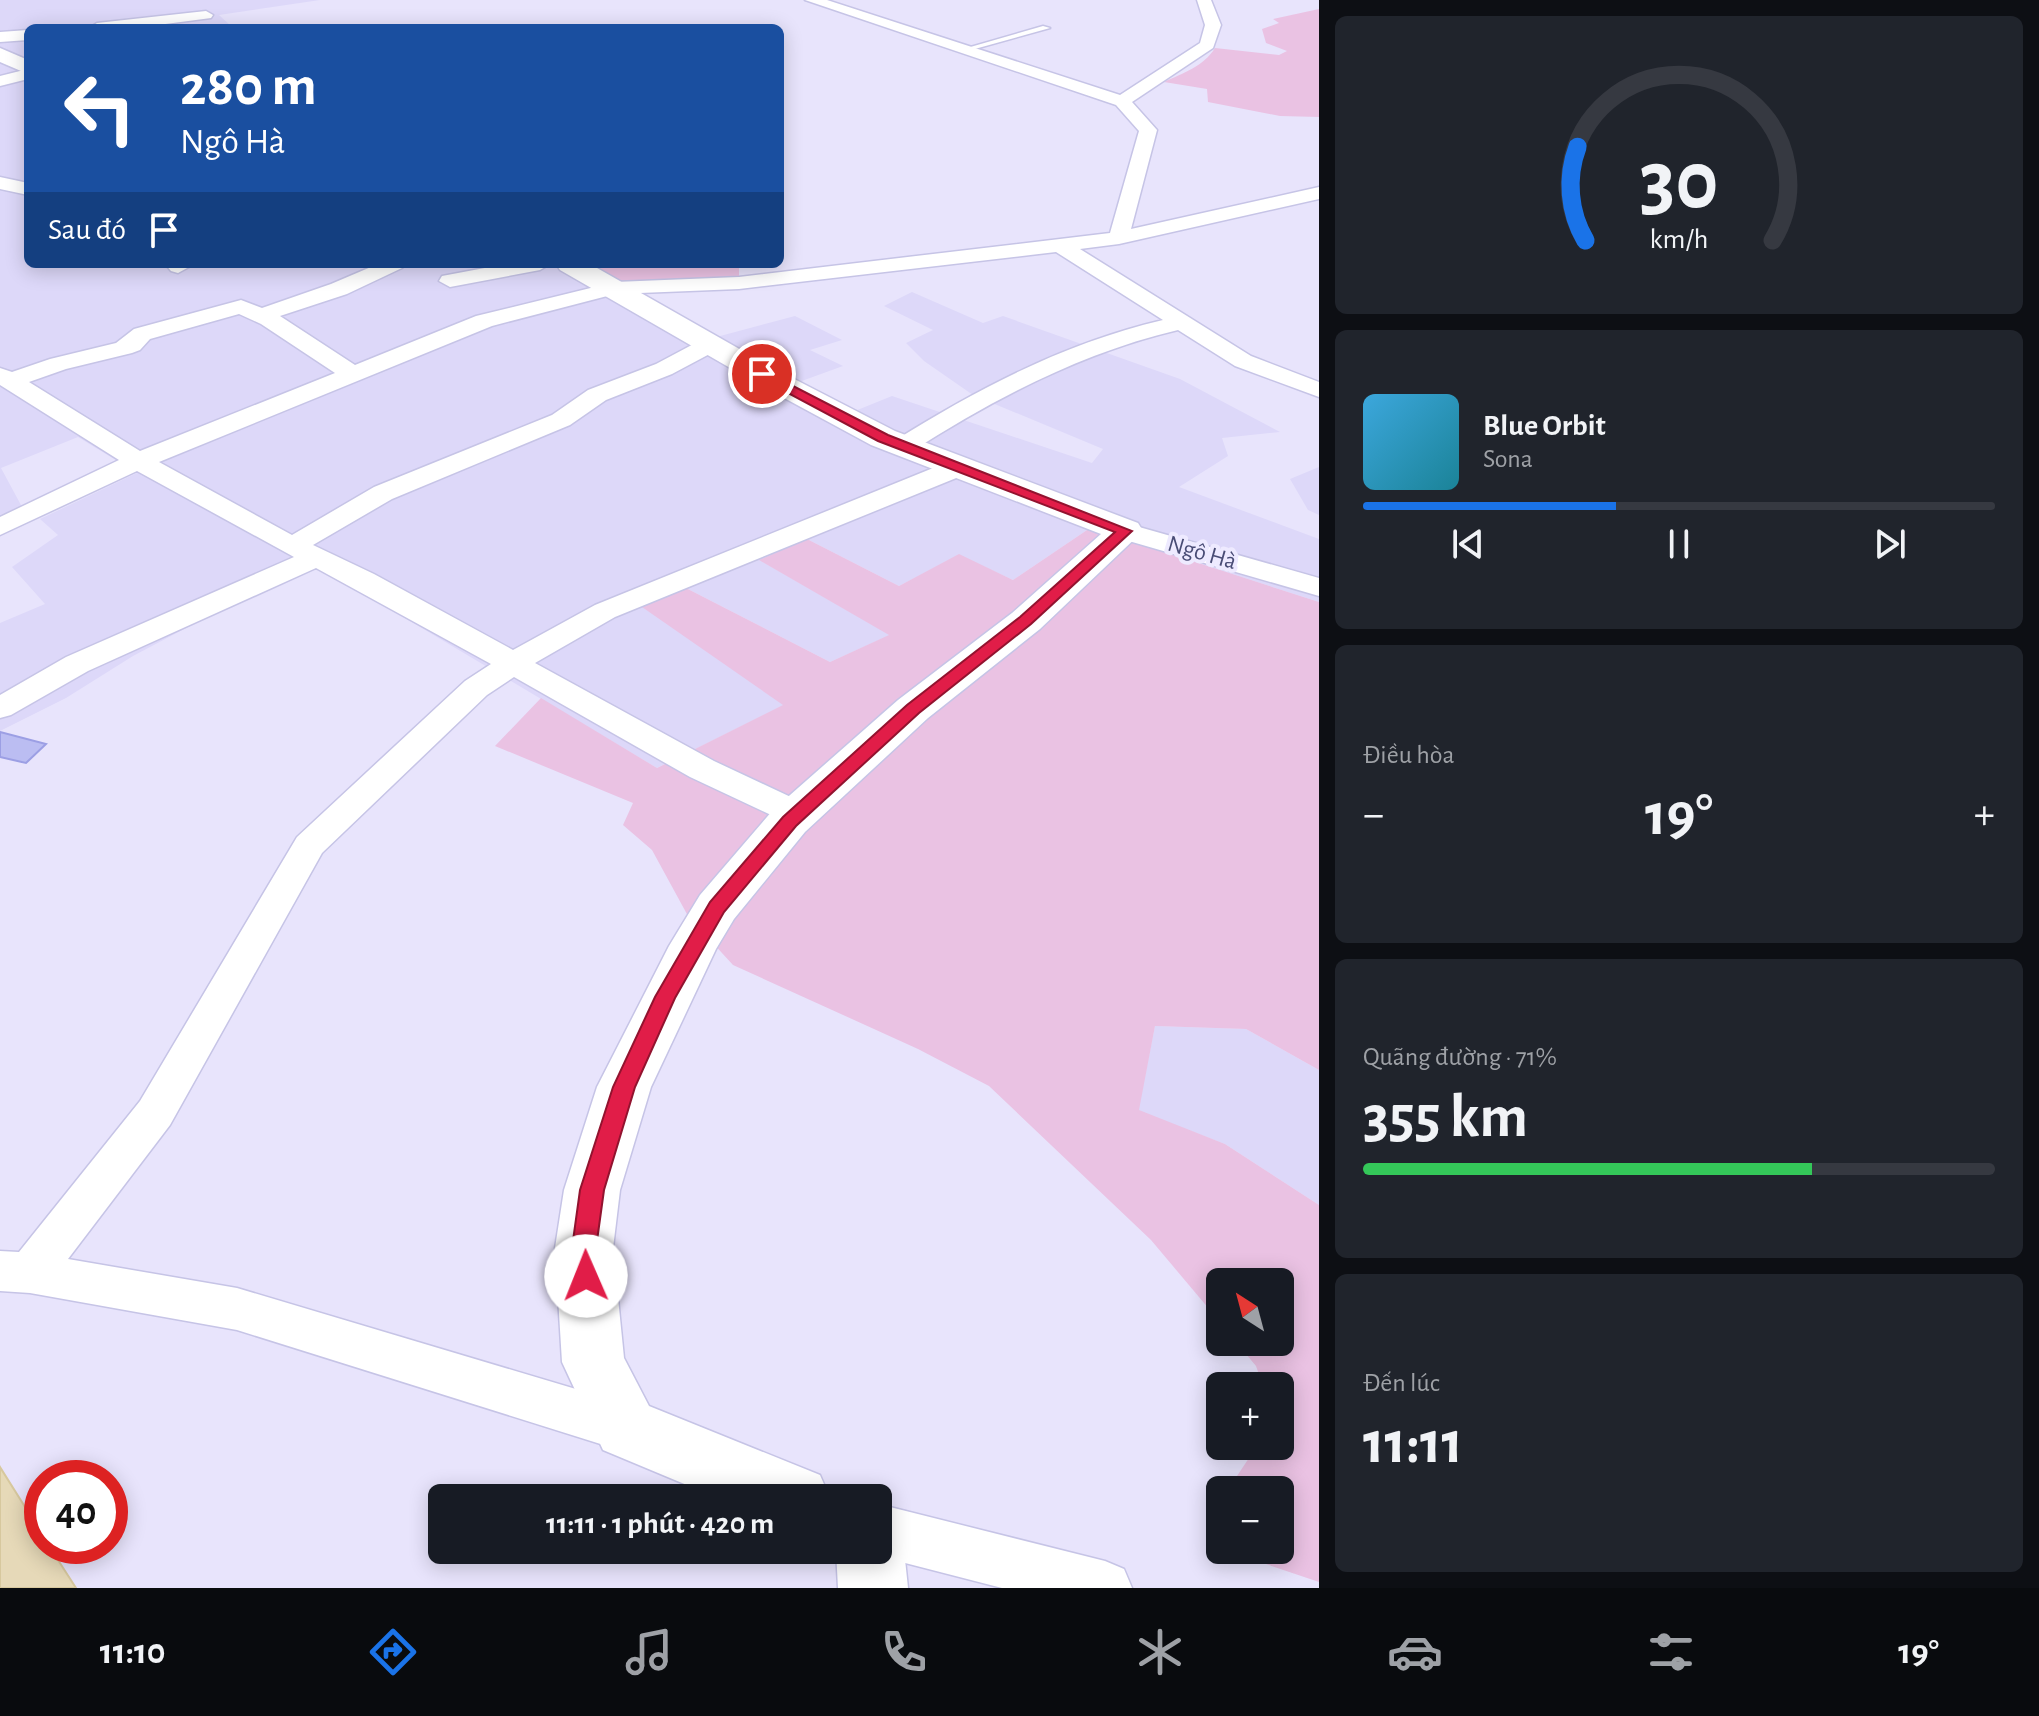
<!DOCTYPE html>
<html lang="vi">
<meta charset="utf-8">
<style>
:root{--surface:#171b24;--page:#20242c;--text:#f1f3f6;--muted:#9ea1a6;--line:#363941;--accent:#1a73e8}
body{margin:0;font-family:"Alegreya Sans",sans-serif;background:var(--page);color:var(--text);height:100vh;display:flex;flex-direction:column;font-size:30px;white-space:nowrap}
*{box-sizing:border-box;margin:0}
p{font-size:26px;color:var(--muted)}
.icon{flex:none;width:44px;height:44px;fill:none;stroke:currentColor;stroke-width:2;stroke-linecap:round;stroke-linejoin:round}
.map{position:relative;flex:1;overflow:hidden}
.side{display:flex;flex-direction:column;gap:16px;padding:16px;background:#0d0f14;width:720px}
.side>*{flex:none}
.hud{position:absolute;left:24px;top:24px;width:760px;height:244px;border-radius:12px;box-shadow:0 4px 20px #0003;background:#1a4fa0;color:#fff;overflow:hidden}
.needle{width:52px;rotate:324deg}
.buttons{position:absolute;left:1206px;top:1268px;display:grid;gap:16px}
.buttons a{display:grid;place-items:center;width:88px;height:88px;border-radius:12px;background:var(--surface);box-shadow:0 4px 20px #0003;font-size:40px}
.speed{position:absolute;left:24px;top:1460px;display:flex;gap:16px;font-size:40px;font-weight:700;text-align:center}
.speed>*{display:grid;place-content:center;width:104px;height:104px;border-radius:50%;background:var(--surface);box-shadow:0 4px 20px #0003;line-height:1}
.speed .limit{border:12px solid #d22;background:#fff;color:#111}
.pin{position:absolute;display:grid;place-items:center;width:68px;height:68px;color:#fff;margin:-34px;border:4px solid #fff;border-radius:50%;box-shadow:0 2px 8px #0007}
.me{position:absolute;width:88px;margin:-44px;rotate:359deg;stroke-linejoin:round;filter:drop-shadow(0 0 6px #0008)}
.turn{display:flex;align-items:center;gap:28px;height:168px;padding:0 24px;font-size:36px}
.turn .icon{width:104px;height:104px;stroke-width:2.5}
.turn b{display:block;font-size:56px;line-height:68px}
.then{display:flex;align-items:center;height:76px;padding:0 24px;background:#0003;gap:16px;font-size:30px}
.big{font-size:60px;font-weight:700;line-height:1.1}
.side .card{flex:1;display:flex;flex-direction:column;justify-content:center;gap:12px;min-width:0;padding:0 28px;border-radius:12px;background:var(--page)}
.side .dial{align-items:center;gap:0}
.dial svg{height:208px;overflow:visible;fill:none;stroke:var(--line);stroke-width:7;stroke-linecap:round;text-anchor:middle}
.dial text{fill:var(--text);stroke:none}
.song{display:flex;align-items:center;gap:24px}
.cover{width:96px;height:96px;border-radius:12px;background:linear-gradient(135deg,hsl(200 70% 55%),hsl(190 70% 35%))}
.played{height:8px;border-radius:4px;background:linear-gradient(90deg,var(--accent) 40%,var(--line) 40%)}
.keys{display:flex;justify-content:space-around;direction:ltr}
.heat{display:flex;justify-content:space-between;align-items:center;font-size:44px;direction:ltr}
.charge{height:12px;border-radius:6px;background:linear-gradient(90deg,#34c759 71%,var(--line) 0)}
.trip{position:absolute;left:428px;top:1484px;width:464px;height:80px;border-radius:12px;background:var(--surface);box-shadow:0 4px 20px #0003;font-weight:700;line-height:80px;text-align:center}
.menu{display:flex;height:128px;justify-content:space-around;align-items:center;background:#090b0e;color:var(--muted)}
.menu .icon{width:56px;height:56px}
.menu .selected{color:var(--accent)}
.menu b{font-size:36px;color:var(--text)}
main{display:flex;flex:1;min-height:0}
.map>svg:first-child{display:block}
</style>
<main>
<div class="map">
<svg width="1319" height="1588" viewBox="0 0 1319 1588">
<rect width="100%" height="100%" fill="#e8e4fc"/>
<path fill="#ddd8f9" d="M 0,0 L 320,0 L 219,15 L 231,26 L 218,28 L 28,28 L 28,264 L 583,264 L 709,339 L 795,316 L 842,340 L 810,350 L 843,366 L 799,382 L 850,413 L 892,396 L 1092,463 L 1103,449 L 973,395 L 924,361 L 906,343 L 933,330 L 884,306 L 912,292 L 983,323 L 1003,316 L 1180,379 L 1280,432 L 1222,438 L 1228,456 L 1179,487 L 1319,539 L 1319,602 L 1090,528 L 1013,580 L 959,555 L 899,586 L 807,539 L 760,560 L 890,635 L 830,662 L 682,586 L 643,606 L 784,705 L 657,768 L 311,562 L 133,656 L 66,698 L 0,731 L 0,623 L 45,604 L 12,567 L 58,535 L 40,519 L 137,473 L 78,437 L 1,468 L 22,507 L 0,515 Z
M 1319,467 L 1319,515 L 1308,510 L 1290,479 Z
M 1155,1026 L 1246,1029 L 1319,1070 L 1319,1205 L 1225,1144 L 1138,1111 Z"/>
<path fill="#eac2e3" d="M 1319,9 L 1319,117 L 1280,116 L 1208,102 L 1207,89 L 1164,82 C 1183,73 1203,67 1215,48 L 1279,55 L 1287,51 L 1266,43 L 1262,29 L 1279,23 L 1273,19 Z
M 569,264 L 739,264 L 739,283 L 615,288 Z
M 1090,528 L 1319,602 L 1319,1070 L 1246,1029 L 1155,1026 L 1139,1110 L 1225,1144 L 1319,1205 L 1319,1582 L 1248,1558 L 1246,1550 L 1280,1550 L 1280,1490 L 1235,1490 L 1233,1482 L 1257,1446 L 1280,1446 L 1280,1386 L 1263,1386 L 1256,1366 L 1236,1342 L 1280,1342 L 1280,1282 L 1220,1282 L 1220,1322 L 1151,1240 L 989,1086 L 918,1049 L 733,965 L 688,916 L 652,850 L 623,825 L 633,803 L 495,746 L 541,698 L 657,768 L 783,705 L 642,607 L 682,586 L 830,662 L 889,635 L 759,560 L 807,539 L 899,586 L 959,554 L 1013,580 Z"/>
<path fill="#e6d9b8" stroke="#d7c89e" stroke-width="2" d="M 0,1467 L 42,1534 L 42,1546 L 49,1546 L 76,1588 L 0,1588 Z"/>
<path fill="#bbbdf2" stroke="#9c9fe4" stroke-width="2" d="M 0,732 L 46,744 L 26,763 L 0,757 Z"/>
<g fill="none" stroke-linecap="round" stroke-linejoin="round">
<defs>
<path id="service" d="M 1043,26 L 1050,28 L 964,52 L 960,50 Z"/>
<path id="minor" d="M 805,0 L 827,0 L 1120,95 L 1200,43 L 1205,25 L 1197,0 L 1211,0 L 1221,25 L 1213,48 L 1132,102 L 1157,130 L 1131,229 L 1319,187 L 1319,199 L 1119,244 L 1080,249 L 1251,356 L 1319,382 L 1319,397 L 1235,366 L 1178,330 C 1081,353 996,398 912,451 L 894,451 L 890,446 L 894,441 C 979,388 1065,343 1163,320 L 1056,252 L 739,289 L 615,294 L 492,326 L 159,462 L 292,535 L 374,487 L 552,415 L 588,390 L 656,364 L 703,339 L 719,339 L 722,344 L 719,349 L 672,374 L 606,400 L 570,425 L 392,499 L 313,545 L 374,574 L 513,650 L 595,605 L 948,462 L 966,462 L 970,468 L 966,474 L 615,617 L 535,663 L 714,761 L 810,806 L 815,814 L 810,822 L 798,825 L 786,822 L 690,777 L 514,677 L 487,695 L 322,853 L 170,1125 L 68,1259 L 237,1288 L 626,1404 L 644,1411 L 651,1428 L 644,1445 L 626,1452 L 237,1330 L 30,1293 L 0,1291 L 0,1251 L 19,1252 L 140,1101 L 297,837 L 465,681 L 491,664 L 316,568 L 88,671 L 11,715 L 0,718 L 0,695 L 66,657 L 294,557 L 137,471 L 0,535 L 0,517 L 119,460 L 0,385 L 0,368 L 12,372 L 50,359 L 116,343 L 134,329 L 241,300 L 262,308 L 331,284 L 378,264 L 405,264 L 402,268 L 347,294 L 280,316 L 355,365 L 476,316 L 615,282 L 739,277 L 1110,233 L 1139,131 L 1116,105 ZM 239,314 L 261,324 L 335,373 L 140,451 L 29,382 L 66,369 L 132,353 L 140,350 L 150,339 Z
M 206,11 L 213,15 L 211,18 L 135,28 L 89,28 L 97,23 Z
M 28,30 L 28,40 L 0,42 L 0,32 Z
M 28,69 L 28,79 L 0,86 L 0,76 Z
M 0,177 L 28,183 L 28,195 L 0,189 Z
M 165,264 L 186,264 L 189,267 L 178,273 L 171,271 Z
M 506,264 L 550,264 L 540,270 L 450,287 L 439,281 L 442,276 Z
M 1125,523 L 1319,578 L 1319,596 L 1115,537 L 1111,531 L 1115,525 Z
M 878,1504 L 1105,1561 L 1124,1569 L 1132,1588 L 1002,1588 L 878,1556 L 863,1550 L 878,1550 Z"/>
<path id="tertiary" d="M 0,48 L 28,60 L 28,74 L 0,62 Z
M 556,264 L 590,264 L 773,368 L 895,431 L 1138,523 L 1143,531 L 1040,629 L 928,718 L 805,832 L 734,919 L 716,949 L 651,1087 L 620,1190 L 613,1248 L 624,1358 L 649,1406 L 820,1475 L 830,1498 L 718,1498 L 603,1450 L 562,1362 L 555,1248 L 564,1190 L 597,1087 L 669,946 L 700,895 L 773,810 L 898,700 L 1012,613 L 1101,534 L 871,445 L 751,380 L 560,270 Z
M 878,1519 L 894,1526 L 904,1550 L 908,1588 L 838,1588 L 836,1550 L 878,1550 Z"/>
</defs>
<use href="#service" stroke="#c6c4e6" stroke-width="3"/>
<use href="#minor" stroke="#c6c4e6" stroke-width="3"/>
<use href="#tertiary" stroke="#c6c4e6" stroke-width="3"/>
<use href="#service" fill="#fff" fill-rule="evenodd"/>
<use href="#minor" fill="#fff" fill-rule="evenodd"/>
<use href="#tertiary" fill="#fff" fill-rule="evenodd"/>
</g>
<path fill="#e11d48" stroke="#92132f" stroke-width="2" d="M 758,372 L 766,372 L 888,435 L 1132,531 L 1031,624 L 919,713 L 796,826 L 724,912 L 675,998 L 635,1087 L 604,1190 L 596,1248 L 598,1276 L 595,1284 L 586,1287 L 577,1284 L 572,1248 L 580,1190 L 613,1087 L 655,997 L 710,902 L 783,817 L 907,705 L 1020,617 L 1115,532 L 878,441 L 758,377 Z"/>
<g text-anchor="middle" dominant-baseline="central" stroke-width="8" stroke-linejoin="round" paint-order="stroke">
<g font-size="24" fill="#494c75" stroke="#eeeaff">
<text transform="translate(1202 553) rotate(16)">Ngô Hà</text>
</g>
</g>
</svg>
<div class="buttons">
<a><svg class="needle" viewBox="-14 -14 28 28"><path d="M0-13l5 13h-10z" fill="#e53935"/><path d="M0 13l5-13h-10z" fill="#9ea1a6"/></svg></a>
<a>+</a>
<a>−</a>
</div>
<div class="speed"><div class="limit">40</div></div>
<div class="pin" style="left:762px;top:374px;background:#d93025"><svg class="icon" aria-label="arrive" viewBox="0 0 24 24"><path d="M6 21V4h12l-3 4 3 4H6"/></svg></div>
<svg class="me" style="left:586px;top:1276px" viewBox="-20 -20 40 40"><circle r="19" fill="#fff"/><path d="M0-13L10 11 0 6-10 11z" fill="#e11d48"/></svg>
<div class="trip">11:11 · 1 phút · 420 m</div>
<div class="hud">
<div class="turn"><svg class="icon" aria-label="left" viewBox="0 0 24 24"><path d="M17 20v-9H6M10 6l-5 5 5 5"/></svg><div><b>280 m</b>Ngô Hà</div></div>
<div class="then">Sau đó<svg class="icon" aria-label="arrive" viewBox="0 0 24 24"><path d="M6 21V4h12l-3 4 3 4H6"/></svg></div>
</div>
</div>
<section class="side">
<div class="card dial"><svg viewBox="0 0 100 80">
<path d="M14 69A42 42 0 1 1 86 69"/>
<path d="M14 69A42 42 0 0 1 11 33" stroke="#1a73e8"/>
<text x="50" y="56" font-size="32" font-weight="700">30</text>
<text x="50" y="72" font-size="11">km/h</text>
</svg></div>
<div class="card">
<div class="song"><i class="cover"></i><div><b>Blue Orbit</b><p>Sona</p></div></div>
<div class="played"></div>
<div class="keys"><svg class="icon" aria-label="previous" viewBox="0 0 24 24"><path d="M18 5L8 12l10 7zM5 5v14"/></svg><svg class="icon" aria-label="pause" viewBox="0 0 24 24"><path d="M8 5v14M16 5v14"/></svg><svg class="icon" aria-label="next" viewBox="0 0 24 24"><path d="M6 5l10 7-10 7zM19 5v14"/></svg></div>
</div>
<div class="card"><p>Điều hòa</p>
<div class="heat"><a>−</a><b class="big">19°</b><a>+</a></div>
</div>
<div class="card"><p>Quãng đường · 71%</p><b class="big">355 km</b><div class="charge"></div></div>
<div class="card"><p>Đến lúc</p><b class="big">11:11</b></div>
</section>
</main>
<nav class="menu">
<b>11:10</b>
<svg class="icon selected" aria-label="directions" viewBox="0 0 24 24"><path d="M12 3l9 9-9 9-9-9zM9 14v-3h6M13 9l2 2-2 2"/></svg>
<svg class="icon" aria-label="music" viewBox="0 0 24 24"><path d="M9 18V5l10-2v13"/><circle cx="6" cy="18" r="3"/><circle cx="16" cy="16" r="3"/></svg>
<svg class="icon" aria-label="phone" viewBox="0 0 24 24"><path d="M5 4h4l2 5-3 2q2 4 5 5l2-3 5 2v4C11 20 4 13 5 4z"/></svg>
<svg class="icon" aria-label="climate" viewBox="0 0 24 24"><path d="M12 3v18M4 7l16 10M4 17L20 7"/></svg>
<svg class="icon" aria-label="car" viewBox="0 0 24 24"><path d="M5 17H2v-5l4-1 3-4h7l3 4 3 1v5h-3M9 17h6M6 11h13"/><circle cx="7" cy="17" r="2"/><circle cx="17" cy="17" r="2"/></svg>
<svg class="icon" aria-label="filters" viewBox="0 0 24 24"><path d="M4 7h16M4 17h16"/><circle cx="9" cy="7" r="2"/><circle cx="15" cy="17" r="2"/></svg>
<b>19°</b>
</nav>
